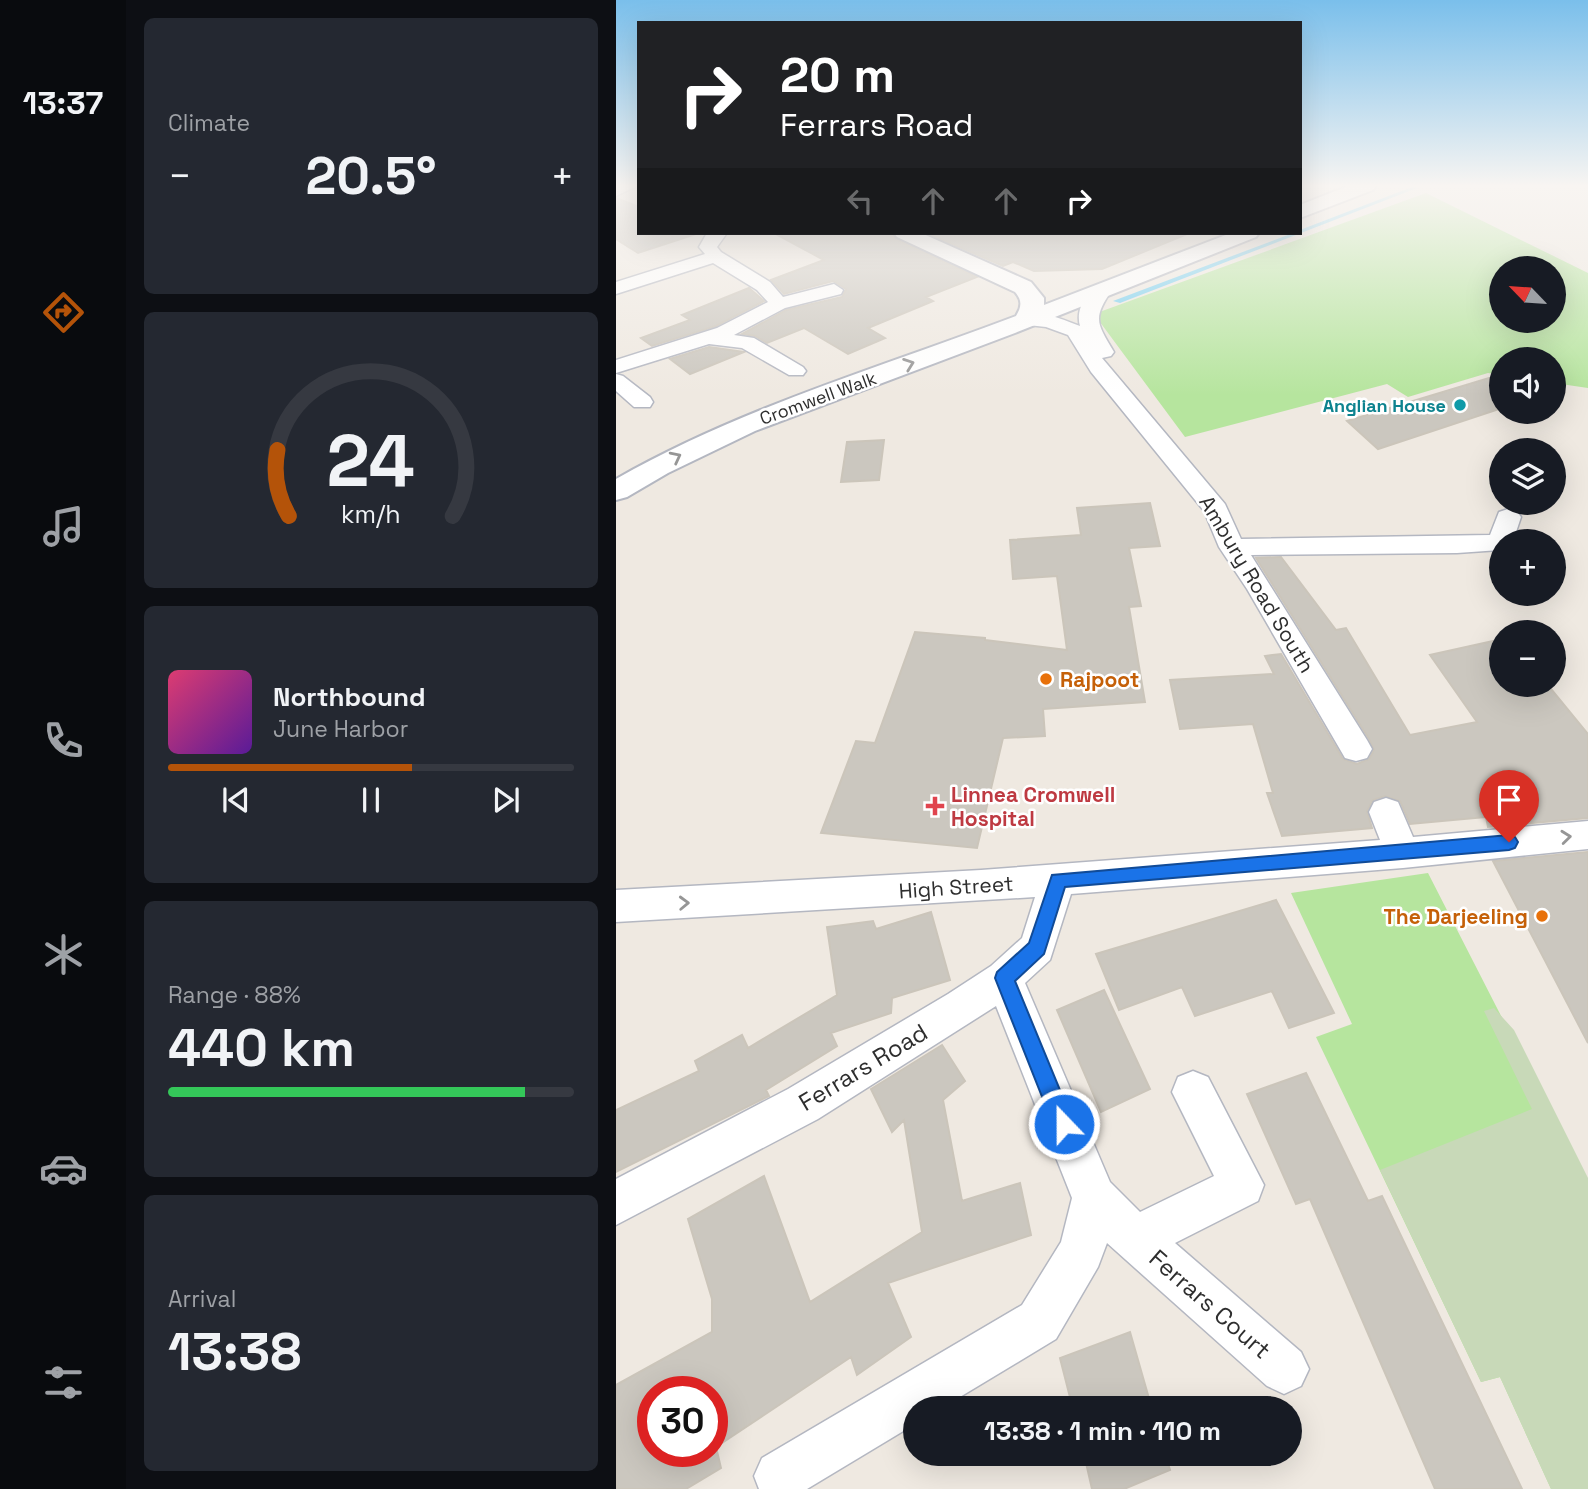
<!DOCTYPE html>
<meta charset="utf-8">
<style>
:root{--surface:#171b24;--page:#242831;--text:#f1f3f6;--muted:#9ea1a6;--line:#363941;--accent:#b45309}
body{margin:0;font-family:"Space Grotesk",sans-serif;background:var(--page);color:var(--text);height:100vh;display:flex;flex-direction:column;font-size:26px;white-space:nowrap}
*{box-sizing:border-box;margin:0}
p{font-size:23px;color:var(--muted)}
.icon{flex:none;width:38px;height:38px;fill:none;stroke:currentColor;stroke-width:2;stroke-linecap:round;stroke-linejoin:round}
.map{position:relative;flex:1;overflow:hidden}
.drawer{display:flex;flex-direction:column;gap:18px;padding:18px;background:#0d0f14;width:490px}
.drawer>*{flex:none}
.hud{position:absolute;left:21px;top:21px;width:665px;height:214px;border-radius:0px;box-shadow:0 7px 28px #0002;background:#202124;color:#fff;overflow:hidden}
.needle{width:46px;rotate:295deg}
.buttons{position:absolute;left:873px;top:256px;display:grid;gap:14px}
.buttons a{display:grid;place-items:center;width:77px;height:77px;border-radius:50%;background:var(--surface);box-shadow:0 7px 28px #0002;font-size:35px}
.speed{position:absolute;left:21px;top:1376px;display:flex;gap:14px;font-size:35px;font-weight:700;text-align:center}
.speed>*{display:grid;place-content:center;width:91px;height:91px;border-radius:50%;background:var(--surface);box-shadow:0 7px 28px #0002;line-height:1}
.speed .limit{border:10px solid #d22;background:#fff;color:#111}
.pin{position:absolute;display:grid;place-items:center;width:60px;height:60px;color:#fff;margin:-72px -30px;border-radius:50% 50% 50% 0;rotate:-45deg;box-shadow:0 0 7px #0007}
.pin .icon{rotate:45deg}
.me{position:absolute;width:77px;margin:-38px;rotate:338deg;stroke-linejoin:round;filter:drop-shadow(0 0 5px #0008)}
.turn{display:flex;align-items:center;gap:24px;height:147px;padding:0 28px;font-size:32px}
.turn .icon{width:91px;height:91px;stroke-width:2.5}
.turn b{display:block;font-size:49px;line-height:60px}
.lanes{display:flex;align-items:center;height:66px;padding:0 28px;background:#0003;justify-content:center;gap:35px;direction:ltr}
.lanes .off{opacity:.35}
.big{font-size:52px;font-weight:700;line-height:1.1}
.drawer .card{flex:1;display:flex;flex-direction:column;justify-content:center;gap:10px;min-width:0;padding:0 24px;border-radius:10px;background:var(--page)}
.drawer .dial{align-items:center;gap:0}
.dial svg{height:182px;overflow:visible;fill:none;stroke:var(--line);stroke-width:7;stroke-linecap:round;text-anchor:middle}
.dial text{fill:var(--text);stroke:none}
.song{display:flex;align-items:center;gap:21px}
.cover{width:84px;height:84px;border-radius:10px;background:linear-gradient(135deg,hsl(340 70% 55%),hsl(270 70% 35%))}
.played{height:7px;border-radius:4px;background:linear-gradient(90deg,var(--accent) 60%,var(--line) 60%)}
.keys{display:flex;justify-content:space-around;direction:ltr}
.heat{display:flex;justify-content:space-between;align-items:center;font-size:38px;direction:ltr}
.charge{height:10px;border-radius:5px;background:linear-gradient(90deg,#34c759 88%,var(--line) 0)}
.trip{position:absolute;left:287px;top:1396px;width:399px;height:70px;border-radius:35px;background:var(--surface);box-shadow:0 7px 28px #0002;font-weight:700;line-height:70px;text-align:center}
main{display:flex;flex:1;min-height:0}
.dock{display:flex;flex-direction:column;width:126px;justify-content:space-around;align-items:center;background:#090b0e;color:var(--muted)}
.dock .icon{width:49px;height:49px}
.dock .active{color:var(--accent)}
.dock b{font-size:32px;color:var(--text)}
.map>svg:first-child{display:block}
</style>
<main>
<nav class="dock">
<b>13:37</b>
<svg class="icon active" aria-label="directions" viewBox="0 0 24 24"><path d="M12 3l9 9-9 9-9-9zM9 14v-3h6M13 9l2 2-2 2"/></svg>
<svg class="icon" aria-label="music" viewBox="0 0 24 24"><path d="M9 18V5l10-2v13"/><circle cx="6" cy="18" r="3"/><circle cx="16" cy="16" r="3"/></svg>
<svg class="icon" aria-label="phone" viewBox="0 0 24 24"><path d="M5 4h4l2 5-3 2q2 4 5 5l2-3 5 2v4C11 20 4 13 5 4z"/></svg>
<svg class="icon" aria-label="climate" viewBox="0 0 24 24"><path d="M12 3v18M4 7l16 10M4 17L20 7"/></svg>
<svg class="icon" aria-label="car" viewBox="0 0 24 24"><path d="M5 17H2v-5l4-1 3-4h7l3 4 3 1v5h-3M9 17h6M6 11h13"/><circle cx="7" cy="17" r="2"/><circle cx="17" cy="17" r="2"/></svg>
<svg class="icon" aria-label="filters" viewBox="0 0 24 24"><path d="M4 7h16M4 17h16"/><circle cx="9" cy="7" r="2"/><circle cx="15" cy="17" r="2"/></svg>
</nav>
<section class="drawer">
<div class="card"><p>Climate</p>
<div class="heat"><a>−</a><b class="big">20.5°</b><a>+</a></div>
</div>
<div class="card dial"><svg viewBox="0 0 100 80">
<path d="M14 69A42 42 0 1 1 86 69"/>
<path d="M14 69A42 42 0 0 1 9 40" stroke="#b45309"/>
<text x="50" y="56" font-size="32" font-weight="700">24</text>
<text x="50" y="72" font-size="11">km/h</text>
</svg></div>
<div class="card">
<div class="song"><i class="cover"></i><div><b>Northbound</b><p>June Harbor</p></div></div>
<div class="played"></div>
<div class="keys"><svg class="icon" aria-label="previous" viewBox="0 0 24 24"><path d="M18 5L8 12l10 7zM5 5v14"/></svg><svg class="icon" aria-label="pause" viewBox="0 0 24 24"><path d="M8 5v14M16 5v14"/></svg><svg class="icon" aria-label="next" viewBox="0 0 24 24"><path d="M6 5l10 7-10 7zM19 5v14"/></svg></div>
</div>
<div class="card"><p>Range · 88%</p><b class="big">440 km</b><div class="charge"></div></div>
<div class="card"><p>Arrival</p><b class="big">13:38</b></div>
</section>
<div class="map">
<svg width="972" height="1489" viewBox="0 0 972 1489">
<rect width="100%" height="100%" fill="#efe9e1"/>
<path fill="#b6e59e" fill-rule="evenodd" d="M 810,193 L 972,273 L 972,388 L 938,383 L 938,359 L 886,359 L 885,375 L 872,373 L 792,397 L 771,384 L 569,437 L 478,314 ZM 886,268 L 938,268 L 938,320 L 886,320 Z
M 812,873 L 972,1186 L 972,1489 L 935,1489 L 884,1377 L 865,1382 L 700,1037 L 736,1024 L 675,893 Z"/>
<path fill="#c8d9b8" d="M 878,1008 L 898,1030 L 972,1178 L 972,1489 L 935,1489 L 884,1377 L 865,1382 L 764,1170 L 916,1109 L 868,1011 Z"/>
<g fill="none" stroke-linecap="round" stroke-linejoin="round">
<path fill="#75cff0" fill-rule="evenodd" d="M 796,187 L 801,188 L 504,303 L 497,301 L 677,233 L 684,233 L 684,230 Z"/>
</g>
<path fill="#cbc7bf" stroke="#cbc5ba" stroke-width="2" fill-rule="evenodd" d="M 0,198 L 23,207 L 23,233 L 83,233 L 22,253 L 0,239 Z
M 158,233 L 275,233 L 280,239 L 361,277 L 310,297 L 317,301 L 252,328 L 269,338 L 232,354 L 188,328 L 151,343 L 139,336 L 126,334 L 170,310 L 226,297 L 230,289 L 217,281 L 168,294 L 155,280 L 208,260 Z
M 311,233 L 571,233 L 571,234 L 486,269 L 418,271 L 397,262 L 387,266 Z
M 133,288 L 148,301 L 100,326 L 36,346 L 25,338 L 74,320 L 66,315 Z
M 93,347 L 128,352 L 74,374 L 54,359 Z
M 873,378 L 886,379 L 886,408 L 762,449 L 731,421 Z
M 268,440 L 263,480 L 225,482 L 231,442 Z
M 534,503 L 544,546 L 513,548 L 525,606 L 513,607 L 529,702 L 427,709 L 429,736 L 387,738 L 361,848 L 205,833 L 240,741 L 259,743 L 299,632 L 369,638 L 369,640 L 451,650 L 441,576 L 397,579 L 394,540 L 465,535 L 461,508 Z
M 665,557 L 720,630 L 730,628 L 794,735 L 861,722 L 814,655 L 886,639 L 886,684 L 931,684 L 972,734 L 972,818 L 872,827 L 870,817 L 794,824 L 784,801 L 769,796 L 757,800 L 751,811 L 756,828 L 666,836 L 651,793 L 657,793 L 637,724 L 564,729 L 554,680 L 658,674 L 649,656 L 665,654 L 727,759 L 741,764 L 753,759 L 758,750 L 753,739 L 640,558 Z
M 972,852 L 972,1043 L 877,861 Z
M 660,900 L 718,1013 L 673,1028 L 656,991 L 579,1016 L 566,987 L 503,1010 L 480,954 Z
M 315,912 L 334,980 L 276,998 L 275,1013 L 215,1033 L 221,1046 L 150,1090 L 153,1096 L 0,1172 L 0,1110 L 83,1071 L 79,1061 L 126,1035 L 132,1048 L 221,995 L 211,927 L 257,921 L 260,929 Z
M 488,990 L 534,1089 L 485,1112 L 441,1010 Z
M 326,1045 L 349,1081 L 327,1100 L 346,1201 L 404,1183 L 415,1235 L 272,1283 L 295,1337 L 241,1375 L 235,1357 L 100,1447 L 105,1468 L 70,1489 L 0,1489 L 0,1385 L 96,1332 L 96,1299 L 72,1219 L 148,1176 L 194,1302 L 306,1232 L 288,1120 L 276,1132 L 255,1089 ZM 37,1391 L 96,1391 L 96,1451 L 37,1451 Z
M 690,1073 L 752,1201 L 766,1196 L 906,1489 L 819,1489 L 694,1199 L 680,1204 L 631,1094 Z
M 514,1332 L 536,1409 L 457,1409 L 444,1358 Z
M 468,1454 L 549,1454 L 554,1470 L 508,1489 L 476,1489 Z"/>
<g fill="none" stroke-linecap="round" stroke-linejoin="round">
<defs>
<path id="street" d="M 0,186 L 21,186 L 0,196 Z
M 91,233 L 111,233 L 101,247 L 105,252 L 154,282 L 167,297 L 218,284 L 227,290 L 225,294 L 169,308 L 118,335 L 138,338 L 187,367 L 190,371 L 187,375 L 173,375 L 126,348 L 93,344 L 0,373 L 0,360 L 101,328 L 152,302 L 141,290 L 97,263 L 0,294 L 0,282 L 89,254 L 83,247 Z
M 487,284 L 496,290 C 476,319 481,323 498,352 L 495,356 L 486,358 L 609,504 L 625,539 L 874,535 L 883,512 L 892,509 L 901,512 L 905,517 L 897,541 L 886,541 L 884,550 L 841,553 L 635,555 L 751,740 L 756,749 L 751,758 L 740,761 L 729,758 L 631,589 L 603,547 L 588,511 L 475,372 L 452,335 L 430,327 L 403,324 L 400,320 C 414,304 447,320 464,326 C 459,310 471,288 487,284 Z
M 0,374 L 7,376 L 34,397 L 37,402 L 34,407 L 18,407 L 0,391 Z
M 770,798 L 782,802 L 797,837 L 972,821 L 972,849 L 787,868 L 455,894 L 434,960 L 409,983 L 494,1182 L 524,1212 L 598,1176 L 556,1092 L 562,1077 L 577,1071 L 592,1077 L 648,1185 L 642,1201 L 559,1243 L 685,1352 L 693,1369 L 685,1386 L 668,1394 L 651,1386 L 491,1243 L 482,1267 L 440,1339 L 324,1409 L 299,1409 L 299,1424 L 191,1489 L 143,1489 L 138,1476 L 146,1458 L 406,1305 L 445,1242 L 456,1198 L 380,1006 L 202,1119 L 0,1225 L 0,1179 L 172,1089 L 332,994 L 375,966 L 406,938 L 419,897 L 0,922 L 0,890 L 365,870 L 764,840 L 753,812 L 758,802 Z"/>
<path id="secondary" d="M 732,186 L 760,186 L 757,190 L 684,218 L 684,205 Z
M 278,233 L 305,233 L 415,282 L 428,298 L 428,305 L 615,233 L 643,233 L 640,237 L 399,333 L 139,431 L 52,473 L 11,497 L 0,500 L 0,479 C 126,407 266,367 400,316 C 406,306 406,300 399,292 L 281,237 Z"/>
</defs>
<use href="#street" stroke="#b4b7c1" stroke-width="3"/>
<use href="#secondary" stroke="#b4b7c1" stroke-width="4"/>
<use href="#street" fill="#fff" fill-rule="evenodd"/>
<use href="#secondary" fill="#fff" fill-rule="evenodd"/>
</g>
<defs><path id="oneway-chevron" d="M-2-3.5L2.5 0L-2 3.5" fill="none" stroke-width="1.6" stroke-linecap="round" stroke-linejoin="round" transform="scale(1.75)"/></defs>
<g stroke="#969696">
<use href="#oneway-chevron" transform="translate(293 364) rotate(-20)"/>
<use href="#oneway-chevron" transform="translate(60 457) rotate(-27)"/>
<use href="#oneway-chevron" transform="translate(950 837) rotate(-6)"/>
<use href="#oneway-chevron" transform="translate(68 903) rotate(-2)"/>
</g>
<linearGradient id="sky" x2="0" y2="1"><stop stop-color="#7abfeb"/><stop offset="0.47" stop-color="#f8f5f2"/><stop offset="1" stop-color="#f8f5f2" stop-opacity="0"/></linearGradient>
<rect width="972" height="395" fill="url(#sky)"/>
<path fill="#1a73e8" stroke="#114b97" stroke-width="2" d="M 893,835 L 899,837 L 902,842 L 899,848 L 893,850 L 449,887 L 428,954 L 399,981 L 458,1124 L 455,1132 L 448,1135 L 440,1132 L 379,978 L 381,972 L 413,943 L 436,875 Z"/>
<circle fill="#0f9aa8" stroke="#fff" stroke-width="2.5" cx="844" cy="405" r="7"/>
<g fill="#e8710a" stroke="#fff" stroke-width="2.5">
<circle cx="430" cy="679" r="7"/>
<circle cx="926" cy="916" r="7"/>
</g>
<path fill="#e0444e" stroke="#fff" stroke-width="2.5" d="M315.5 795.5h7v7h7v7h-7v7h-7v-7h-7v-7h7z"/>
<g text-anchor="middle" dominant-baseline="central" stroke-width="5" stroke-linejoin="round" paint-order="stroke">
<g font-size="18" fill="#2e2e2e" stroke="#fff">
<text transform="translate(202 398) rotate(-20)">Cromwell Walk</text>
</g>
<g font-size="18" font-weight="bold" fill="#0d838f" stroke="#fff" text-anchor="end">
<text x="830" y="405">Anglian House</text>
</g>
<g font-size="21" fill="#2e2e2e" stroke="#fff">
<text transform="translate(641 584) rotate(59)">Ambury Road South</text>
<text transform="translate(340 887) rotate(-4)">High Street</text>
</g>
<g font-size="21" font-weight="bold" fill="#c56008" stroke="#fff" text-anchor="start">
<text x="444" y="679">Rajpoot</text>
<text x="912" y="916" text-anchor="end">The Darjeeling</text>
</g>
<g font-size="21" font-weight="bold" fill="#be3a42" stroke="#fff" text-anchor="start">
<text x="335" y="794">Linnea Cromwell<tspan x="335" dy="24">Hospital</tspan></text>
</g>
<g font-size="24" fill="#2e2e2e" stroke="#fff">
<text transform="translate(247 1067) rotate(-31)">Ferrars Road</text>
<text transform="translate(594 1304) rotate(41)">Ferrars Court</text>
</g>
</g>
</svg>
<div class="buttons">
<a><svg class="needle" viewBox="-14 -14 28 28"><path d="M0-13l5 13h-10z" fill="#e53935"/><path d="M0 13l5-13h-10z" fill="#9ea1a6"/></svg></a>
<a><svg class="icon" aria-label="sound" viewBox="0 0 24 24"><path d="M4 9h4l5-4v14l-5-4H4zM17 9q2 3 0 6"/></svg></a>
<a><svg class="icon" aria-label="layers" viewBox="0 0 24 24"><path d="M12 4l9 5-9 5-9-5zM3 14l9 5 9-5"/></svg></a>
<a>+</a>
<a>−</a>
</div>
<div class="speed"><div class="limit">30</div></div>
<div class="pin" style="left:893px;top:842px;background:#d93025"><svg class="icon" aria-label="arrive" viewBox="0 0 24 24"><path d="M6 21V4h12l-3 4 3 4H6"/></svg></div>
<svg class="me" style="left:448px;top:1124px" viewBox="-20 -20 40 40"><circle r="17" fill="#1a73e8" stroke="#fff" stroke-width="3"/><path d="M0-11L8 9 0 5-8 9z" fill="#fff"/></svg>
<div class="trip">13:38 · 1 min · 110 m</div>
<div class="hud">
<div class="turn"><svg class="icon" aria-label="right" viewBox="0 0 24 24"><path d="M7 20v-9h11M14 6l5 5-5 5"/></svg><div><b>20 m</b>Ferrars Road</div></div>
<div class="lanes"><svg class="icon off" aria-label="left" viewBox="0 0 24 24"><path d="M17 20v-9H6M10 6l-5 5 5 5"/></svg><svg class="icon off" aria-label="ahead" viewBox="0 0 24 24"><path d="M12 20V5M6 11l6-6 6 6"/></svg><svg class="icon off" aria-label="ahead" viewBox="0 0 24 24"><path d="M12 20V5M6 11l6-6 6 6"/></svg><svg class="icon" aria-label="right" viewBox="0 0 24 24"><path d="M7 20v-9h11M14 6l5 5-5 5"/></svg></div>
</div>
</div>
</main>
